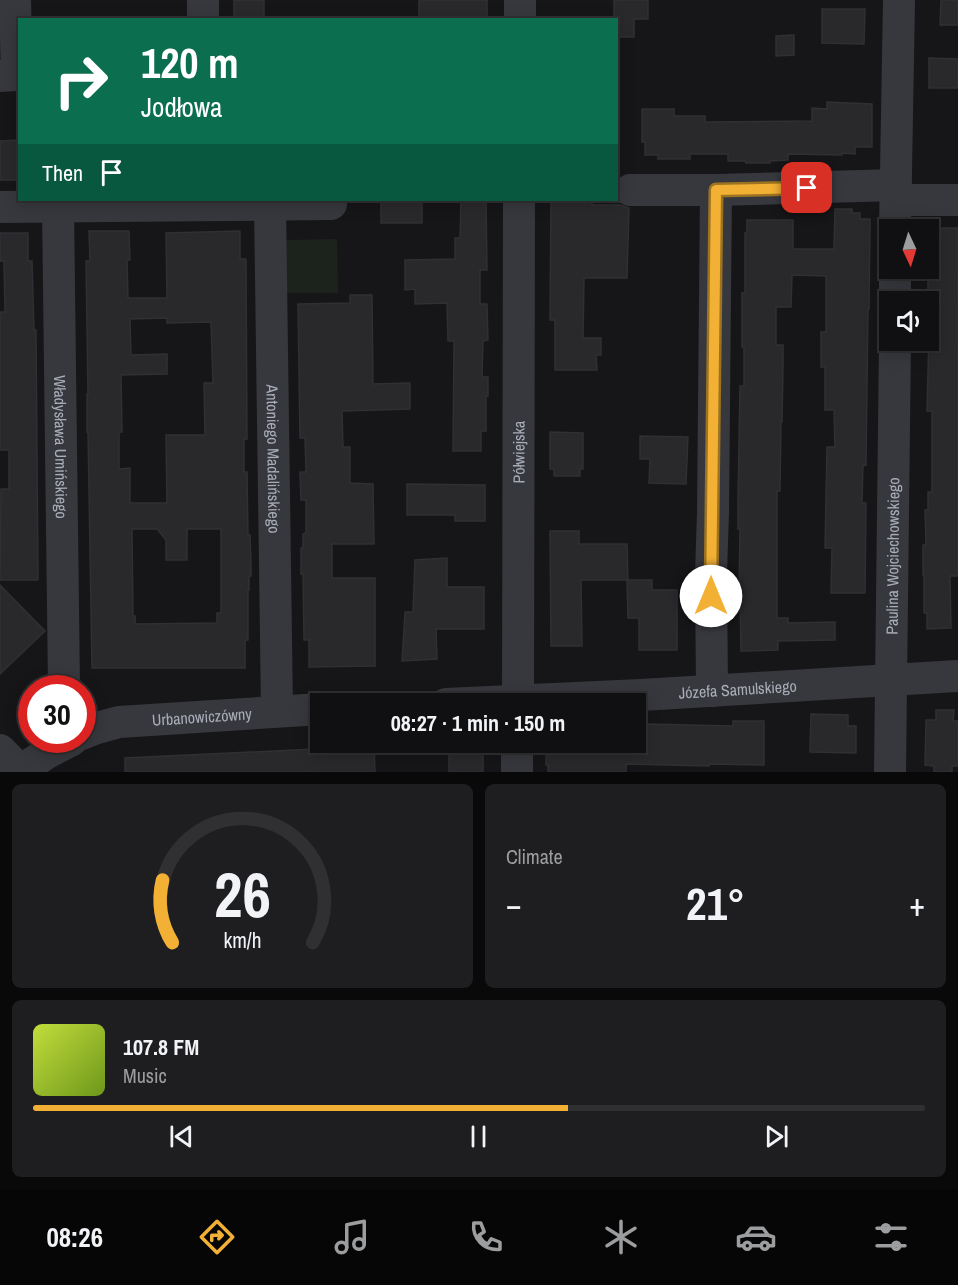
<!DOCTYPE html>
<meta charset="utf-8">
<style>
:root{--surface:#101012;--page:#1e1e20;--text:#f1f3f6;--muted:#9c9d9f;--line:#303032;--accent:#f2b134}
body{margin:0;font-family:"Archivo Narrow",sans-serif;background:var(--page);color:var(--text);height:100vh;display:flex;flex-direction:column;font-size:22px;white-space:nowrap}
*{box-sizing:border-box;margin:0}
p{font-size:20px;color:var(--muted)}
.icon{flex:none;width:33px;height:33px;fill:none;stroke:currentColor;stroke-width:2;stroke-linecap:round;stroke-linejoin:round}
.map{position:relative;height:772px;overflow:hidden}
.side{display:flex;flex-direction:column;gap:12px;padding:12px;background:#09090a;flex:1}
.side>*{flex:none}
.banner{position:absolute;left:18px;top:18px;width:600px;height:183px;border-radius:0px;box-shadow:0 3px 15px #0003,0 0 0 2px var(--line);background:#0b6e4f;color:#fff;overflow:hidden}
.needle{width:39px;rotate:176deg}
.fabs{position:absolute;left:879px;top:219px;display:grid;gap:12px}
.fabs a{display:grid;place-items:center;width:60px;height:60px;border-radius:0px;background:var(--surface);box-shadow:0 3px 15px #0003,0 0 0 2px var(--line);font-size:30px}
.speed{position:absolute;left:18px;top:675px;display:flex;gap:12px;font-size:30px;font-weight:700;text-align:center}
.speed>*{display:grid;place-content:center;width:78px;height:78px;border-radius:50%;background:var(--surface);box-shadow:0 3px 15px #0003,0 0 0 2px var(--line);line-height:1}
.speed .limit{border:9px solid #d22;background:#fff;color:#111}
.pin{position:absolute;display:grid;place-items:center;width:51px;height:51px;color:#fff;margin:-26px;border-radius:12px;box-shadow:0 3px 9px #0006}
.me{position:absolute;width:66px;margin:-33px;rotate:0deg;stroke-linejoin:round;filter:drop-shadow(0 0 4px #0008)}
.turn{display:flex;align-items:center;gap:21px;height:126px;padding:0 24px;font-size:27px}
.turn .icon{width:78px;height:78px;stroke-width:2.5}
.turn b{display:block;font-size:42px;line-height:51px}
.then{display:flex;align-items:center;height:57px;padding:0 24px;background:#0003;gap:12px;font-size:22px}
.big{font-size:45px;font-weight:700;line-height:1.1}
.side .widget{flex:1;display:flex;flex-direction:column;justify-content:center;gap:9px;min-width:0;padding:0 21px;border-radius:9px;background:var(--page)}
.side .dial{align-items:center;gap:0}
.dial svg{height:156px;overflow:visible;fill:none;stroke:var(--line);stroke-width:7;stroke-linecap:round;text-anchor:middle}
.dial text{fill:var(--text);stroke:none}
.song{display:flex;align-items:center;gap:18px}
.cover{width:72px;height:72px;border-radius:9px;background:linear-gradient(135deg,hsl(70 70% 55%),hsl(80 70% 35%))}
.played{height:6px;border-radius:3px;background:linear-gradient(90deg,var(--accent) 60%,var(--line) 60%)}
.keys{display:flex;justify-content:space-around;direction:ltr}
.heat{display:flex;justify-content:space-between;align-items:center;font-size:33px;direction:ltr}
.side .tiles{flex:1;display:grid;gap:12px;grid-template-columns:1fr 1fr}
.widget:last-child{grid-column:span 2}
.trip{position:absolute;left:310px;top:693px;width:336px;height:60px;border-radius:0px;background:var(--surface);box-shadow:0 3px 15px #0003,0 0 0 2px var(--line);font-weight:700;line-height:60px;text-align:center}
.tab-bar{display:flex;height:96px;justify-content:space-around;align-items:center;background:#060607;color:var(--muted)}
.tab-bar .icon{width:42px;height:42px}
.tab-bar .selected{color:var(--accent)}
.tab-bar b{font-size:27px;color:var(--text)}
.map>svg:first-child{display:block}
</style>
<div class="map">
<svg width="958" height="772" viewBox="0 0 958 772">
<rect width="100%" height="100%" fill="#161618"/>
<path fill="#1c231d" d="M 337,239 L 338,293 L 287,293 L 286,240 Z"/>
<path fill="#29292c" stroke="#303034" stroke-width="1.5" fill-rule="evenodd" d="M 234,0 L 264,0 L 264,20 L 234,20 Z
M 419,0 L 487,0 L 487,17 L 419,18 Z
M 614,0 L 648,0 L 648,19 L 634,19 L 634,37 L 616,37 L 616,20 L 614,20 Z
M 941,0 L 958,0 L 958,25 L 940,25 Z
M 822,9 L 865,9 L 864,44 L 822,43 Z
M 794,35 L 794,55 L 776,56 L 776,36 Z
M 929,58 L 958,59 L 958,88 L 929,88 Z
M 827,102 L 872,104 L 872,147 L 855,147 L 855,154 L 842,153 L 842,155 L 788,154 L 788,160 L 770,161 L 770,163 L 746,163 L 745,161 L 728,161 L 728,154 L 690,154 L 690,159 L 658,159 L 658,155 L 645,155 L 645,142 L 642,142 L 642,109 L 674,109 L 674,116 L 705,116 L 705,122 L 812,121 L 812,108 L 827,109 Z
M 20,140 L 20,180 L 0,180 L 0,141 Z
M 381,200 L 422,200 L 422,223 L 381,223 Z
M 461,200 L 486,200 L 487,270 L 480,270 L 480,304 L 487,304 L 488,340 L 483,341 L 482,377 L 488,377 L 488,396 L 486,396 L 486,431 L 481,431 L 481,451 L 453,451 L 454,341 L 448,341 L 447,303 L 415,304 L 415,289 L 405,290 L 405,260 L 455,259 L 455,238 L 460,238 Z
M 551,200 L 592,200 L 592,205 L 620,205 L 629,208 L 627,278 L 584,278 L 583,338 L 601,338 L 601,355 L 596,355 L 597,370 L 555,370 L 555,320 L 550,320 Z
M 835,209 L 852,209 L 852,213 L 860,213 L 860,219 L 870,219 L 869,309 L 868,309 L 866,465 L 863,464 L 862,503 L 866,503 L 865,593 L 831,593 L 832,548 L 825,548 L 827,447 L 835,447 L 834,410 L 825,410 L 825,367 L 821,367 L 821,332 L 826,332 L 826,276 L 792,275 L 791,307 L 776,307 L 776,345 L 783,345 L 783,367 L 782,422 L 781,422 L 780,491 L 777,491 L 777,618 L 788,618 L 788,623 L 835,622 L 835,640 L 778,641 L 778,650 L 741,651 L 740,593 L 739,593 L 740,529 L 738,529 L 738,501 L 740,386 L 744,386 L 744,347 L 742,347 L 742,293 L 745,293 L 745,233 L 747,232 L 747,220 L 793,220 L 793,249 L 834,249 Z
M 941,228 L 958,228 L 958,576 L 950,576 L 951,628 L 927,629 L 927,613 L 924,613 L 924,575 L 923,575 L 923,545 L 926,545 L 925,510 L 928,510 L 928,492 L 932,492 L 932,411 L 927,411 L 930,293 L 928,293 L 928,237 L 941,237 Z
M 89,231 L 129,231 L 130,260 L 127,260 L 128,298 L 167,298 L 166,233 L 240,231 L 240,259 L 246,259 L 247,439 L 244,439 L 244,472 L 247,472 L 248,535 L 250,535 L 251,563 L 251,576 L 249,576 L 249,590 L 248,590 L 248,640 L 245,640 L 245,668 L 92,668 L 88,432 L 87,432 L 87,394 L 88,394 L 86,261 L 90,261 ZM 167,318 L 167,323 L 211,322 L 213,383 L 204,383 L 205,435 L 166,435 L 167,503 L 130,503 L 130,468 L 119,469 L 119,432 L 122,432 L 121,375 L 167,374 L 167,354 L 131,355 L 130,319 ZM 132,529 L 157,529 L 166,540 L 166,560 L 187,560 L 187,529 L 221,529 L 221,613 L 217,613 L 217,623 L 135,624 L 135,616 L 133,616 Z
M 0,233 L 28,233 L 28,261 L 32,261 L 34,330 L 36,330 L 38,580 L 0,580 L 1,489 L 9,489 L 9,450 L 0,450 L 0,312 L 5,312 L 4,261 L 0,261 Z
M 350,295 L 372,295 L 373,384 L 410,383 L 410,409 L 342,411 L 343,447 L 350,447 L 350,483 L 373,484 L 374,544 L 332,544 L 332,578 L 375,578 L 375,666 L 309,667 L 309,640 L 304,640 L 303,574 L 301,574 L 301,548 L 303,548 L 303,534 L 306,533 L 306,500 L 301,500 L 300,472 L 306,472 L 305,438 L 300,438 L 298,304 L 350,303 Z
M 550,432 L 583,433 L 583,469 L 580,469 L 580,476 L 554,476 L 554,469 L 550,469 Z
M 640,436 L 688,437 L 686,484 L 649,483 L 650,459 L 640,459 Z
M 407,484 L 485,485 L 485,521 L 455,521 L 455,515 L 407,515 Z
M 550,531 L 579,531 L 579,544 L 627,544 L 628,580 L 652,580 L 652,590 L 677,590 L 677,650 L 639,650 L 639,618 L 628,618 L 627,580 L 581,580 L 582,646 L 551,646 Z
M 447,558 L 447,587 L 484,587 L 484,629 L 436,629 L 437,659 L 402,661 L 405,612 L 413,612 L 415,560 Z
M 0,585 L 45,631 L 0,674 Z
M 936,710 L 954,710 L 953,721 L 958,721 L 958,766 L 952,766 L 952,772 L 934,772 L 934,766 L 925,765 L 926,720 L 936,720 Z
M 811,714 L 848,715 L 848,726 L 856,726 L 856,753 L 810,752 Z
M 733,721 L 764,721 L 764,765 L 709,764 L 709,766 L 626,764 L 626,772 L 548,772 L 548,765 L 546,765 L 546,742 L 647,742 L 647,724 L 733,726 Z
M 449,744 L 483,745 L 483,772 L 449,772 Z
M 374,745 L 375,772 L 125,772 L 125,758 L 315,749 L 314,748 Z"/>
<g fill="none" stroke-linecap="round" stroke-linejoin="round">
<g stroke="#37383d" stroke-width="32">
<path d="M 203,0 L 203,20"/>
<path d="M 520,20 L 520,0"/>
<path d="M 0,76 L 17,75 L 15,0"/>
<path d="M 630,190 L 716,190 L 896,185"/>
<path d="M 896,200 L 958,200"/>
<path id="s1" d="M 270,205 L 277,711"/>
<path d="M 0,207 L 331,204"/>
<path id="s2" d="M 58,207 L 64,688"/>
<path d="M 895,230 L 899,0"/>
<path d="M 895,302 L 895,268"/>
<path d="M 712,691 L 711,574 L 713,512 L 716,190"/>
<path id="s3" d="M 446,704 L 641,695 L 958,676"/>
<path id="s4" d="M 518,704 L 519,200"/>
<path id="s5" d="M 82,734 L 97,728 L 119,722 L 321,709"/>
<path d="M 0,750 L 22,772"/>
<path d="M 20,771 L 47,753 L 72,740"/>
<path d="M 517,772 L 517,742"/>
<path id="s6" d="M 890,772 L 895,340"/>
</g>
</g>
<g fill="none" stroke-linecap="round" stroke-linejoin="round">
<defs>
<path id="route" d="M 711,596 L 716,190 L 807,188"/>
</defs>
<use href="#route" stroke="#9d7322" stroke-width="15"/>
<use href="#route" stroke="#f2b134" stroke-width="10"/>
</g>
<g text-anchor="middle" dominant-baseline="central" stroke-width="6" stroke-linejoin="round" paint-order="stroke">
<g font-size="16" fill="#a8adb8" stroke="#111113">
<text stroke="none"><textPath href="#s2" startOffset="240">Władysława Umińskiego</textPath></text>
<text stroke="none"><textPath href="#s4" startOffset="252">Półwiejska</textPath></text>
<text stroke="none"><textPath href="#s1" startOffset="254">Antoniego Madalińskiego</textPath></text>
<text stroke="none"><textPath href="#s6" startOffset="216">Paulina Wojciechowskiego</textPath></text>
<text stroke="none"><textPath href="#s3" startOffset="292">Józefa Samulskiego</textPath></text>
<text stroke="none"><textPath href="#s5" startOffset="122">Urbanowiczówny</textPath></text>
</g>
</g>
</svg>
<div class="fabs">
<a><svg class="needle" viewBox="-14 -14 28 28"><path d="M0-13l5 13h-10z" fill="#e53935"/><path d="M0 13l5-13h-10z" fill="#9c9d9f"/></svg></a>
<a><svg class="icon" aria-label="sound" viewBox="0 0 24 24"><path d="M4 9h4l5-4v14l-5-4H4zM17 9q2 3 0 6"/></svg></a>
</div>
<div class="speed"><div class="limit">30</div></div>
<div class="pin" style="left:807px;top:188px;background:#d93025"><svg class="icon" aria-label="arrive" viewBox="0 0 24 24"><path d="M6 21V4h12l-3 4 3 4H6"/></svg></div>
<svg class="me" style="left:711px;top:596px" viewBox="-20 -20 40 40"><circle r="19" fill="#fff"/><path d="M0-13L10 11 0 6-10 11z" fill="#f2b134"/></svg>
<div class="trip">08:27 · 1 min · 150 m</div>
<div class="banner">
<div class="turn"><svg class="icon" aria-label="right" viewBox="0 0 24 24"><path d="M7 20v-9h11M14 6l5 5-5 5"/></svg><div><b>120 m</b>Jodłowa</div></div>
<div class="then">Then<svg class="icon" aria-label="arrive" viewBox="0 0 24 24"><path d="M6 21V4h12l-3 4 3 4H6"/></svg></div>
</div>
</div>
<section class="side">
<div class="tiles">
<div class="widget dial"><svg viewBox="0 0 100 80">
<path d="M14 69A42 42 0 1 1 86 69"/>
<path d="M14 69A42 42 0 0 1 9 37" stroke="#f2b134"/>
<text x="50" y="56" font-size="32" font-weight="700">26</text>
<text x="50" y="72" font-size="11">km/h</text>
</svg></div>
<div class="widget"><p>Climate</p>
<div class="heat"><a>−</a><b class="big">21°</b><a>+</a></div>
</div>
<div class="widget">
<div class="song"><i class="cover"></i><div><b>107.8 FM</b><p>Music</p></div></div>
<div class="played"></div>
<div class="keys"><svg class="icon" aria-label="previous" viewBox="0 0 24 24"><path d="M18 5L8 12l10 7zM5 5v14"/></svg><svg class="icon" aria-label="pause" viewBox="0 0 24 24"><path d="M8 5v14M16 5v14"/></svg><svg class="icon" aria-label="next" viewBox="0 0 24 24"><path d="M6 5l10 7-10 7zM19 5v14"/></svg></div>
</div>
</div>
</section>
<nav class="tab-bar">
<b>08:26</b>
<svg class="icon selected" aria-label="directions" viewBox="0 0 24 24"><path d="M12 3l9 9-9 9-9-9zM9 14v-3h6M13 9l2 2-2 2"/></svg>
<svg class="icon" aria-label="music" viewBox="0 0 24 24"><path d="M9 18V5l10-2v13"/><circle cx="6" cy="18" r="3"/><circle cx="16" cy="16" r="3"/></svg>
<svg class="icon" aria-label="phone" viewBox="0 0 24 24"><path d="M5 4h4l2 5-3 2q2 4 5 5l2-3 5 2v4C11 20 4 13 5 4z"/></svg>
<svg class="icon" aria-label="climate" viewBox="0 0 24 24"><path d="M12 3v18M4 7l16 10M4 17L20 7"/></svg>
<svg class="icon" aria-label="car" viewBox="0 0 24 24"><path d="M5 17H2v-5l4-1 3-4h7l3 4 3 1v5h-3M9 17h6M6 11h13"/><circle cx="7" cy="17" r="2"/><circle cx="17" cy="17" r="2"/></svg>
<svg class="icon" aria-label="filters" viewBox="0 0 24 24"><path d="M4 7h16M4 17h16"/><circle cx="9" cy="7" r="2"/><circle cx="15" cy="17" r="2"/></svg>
</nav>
